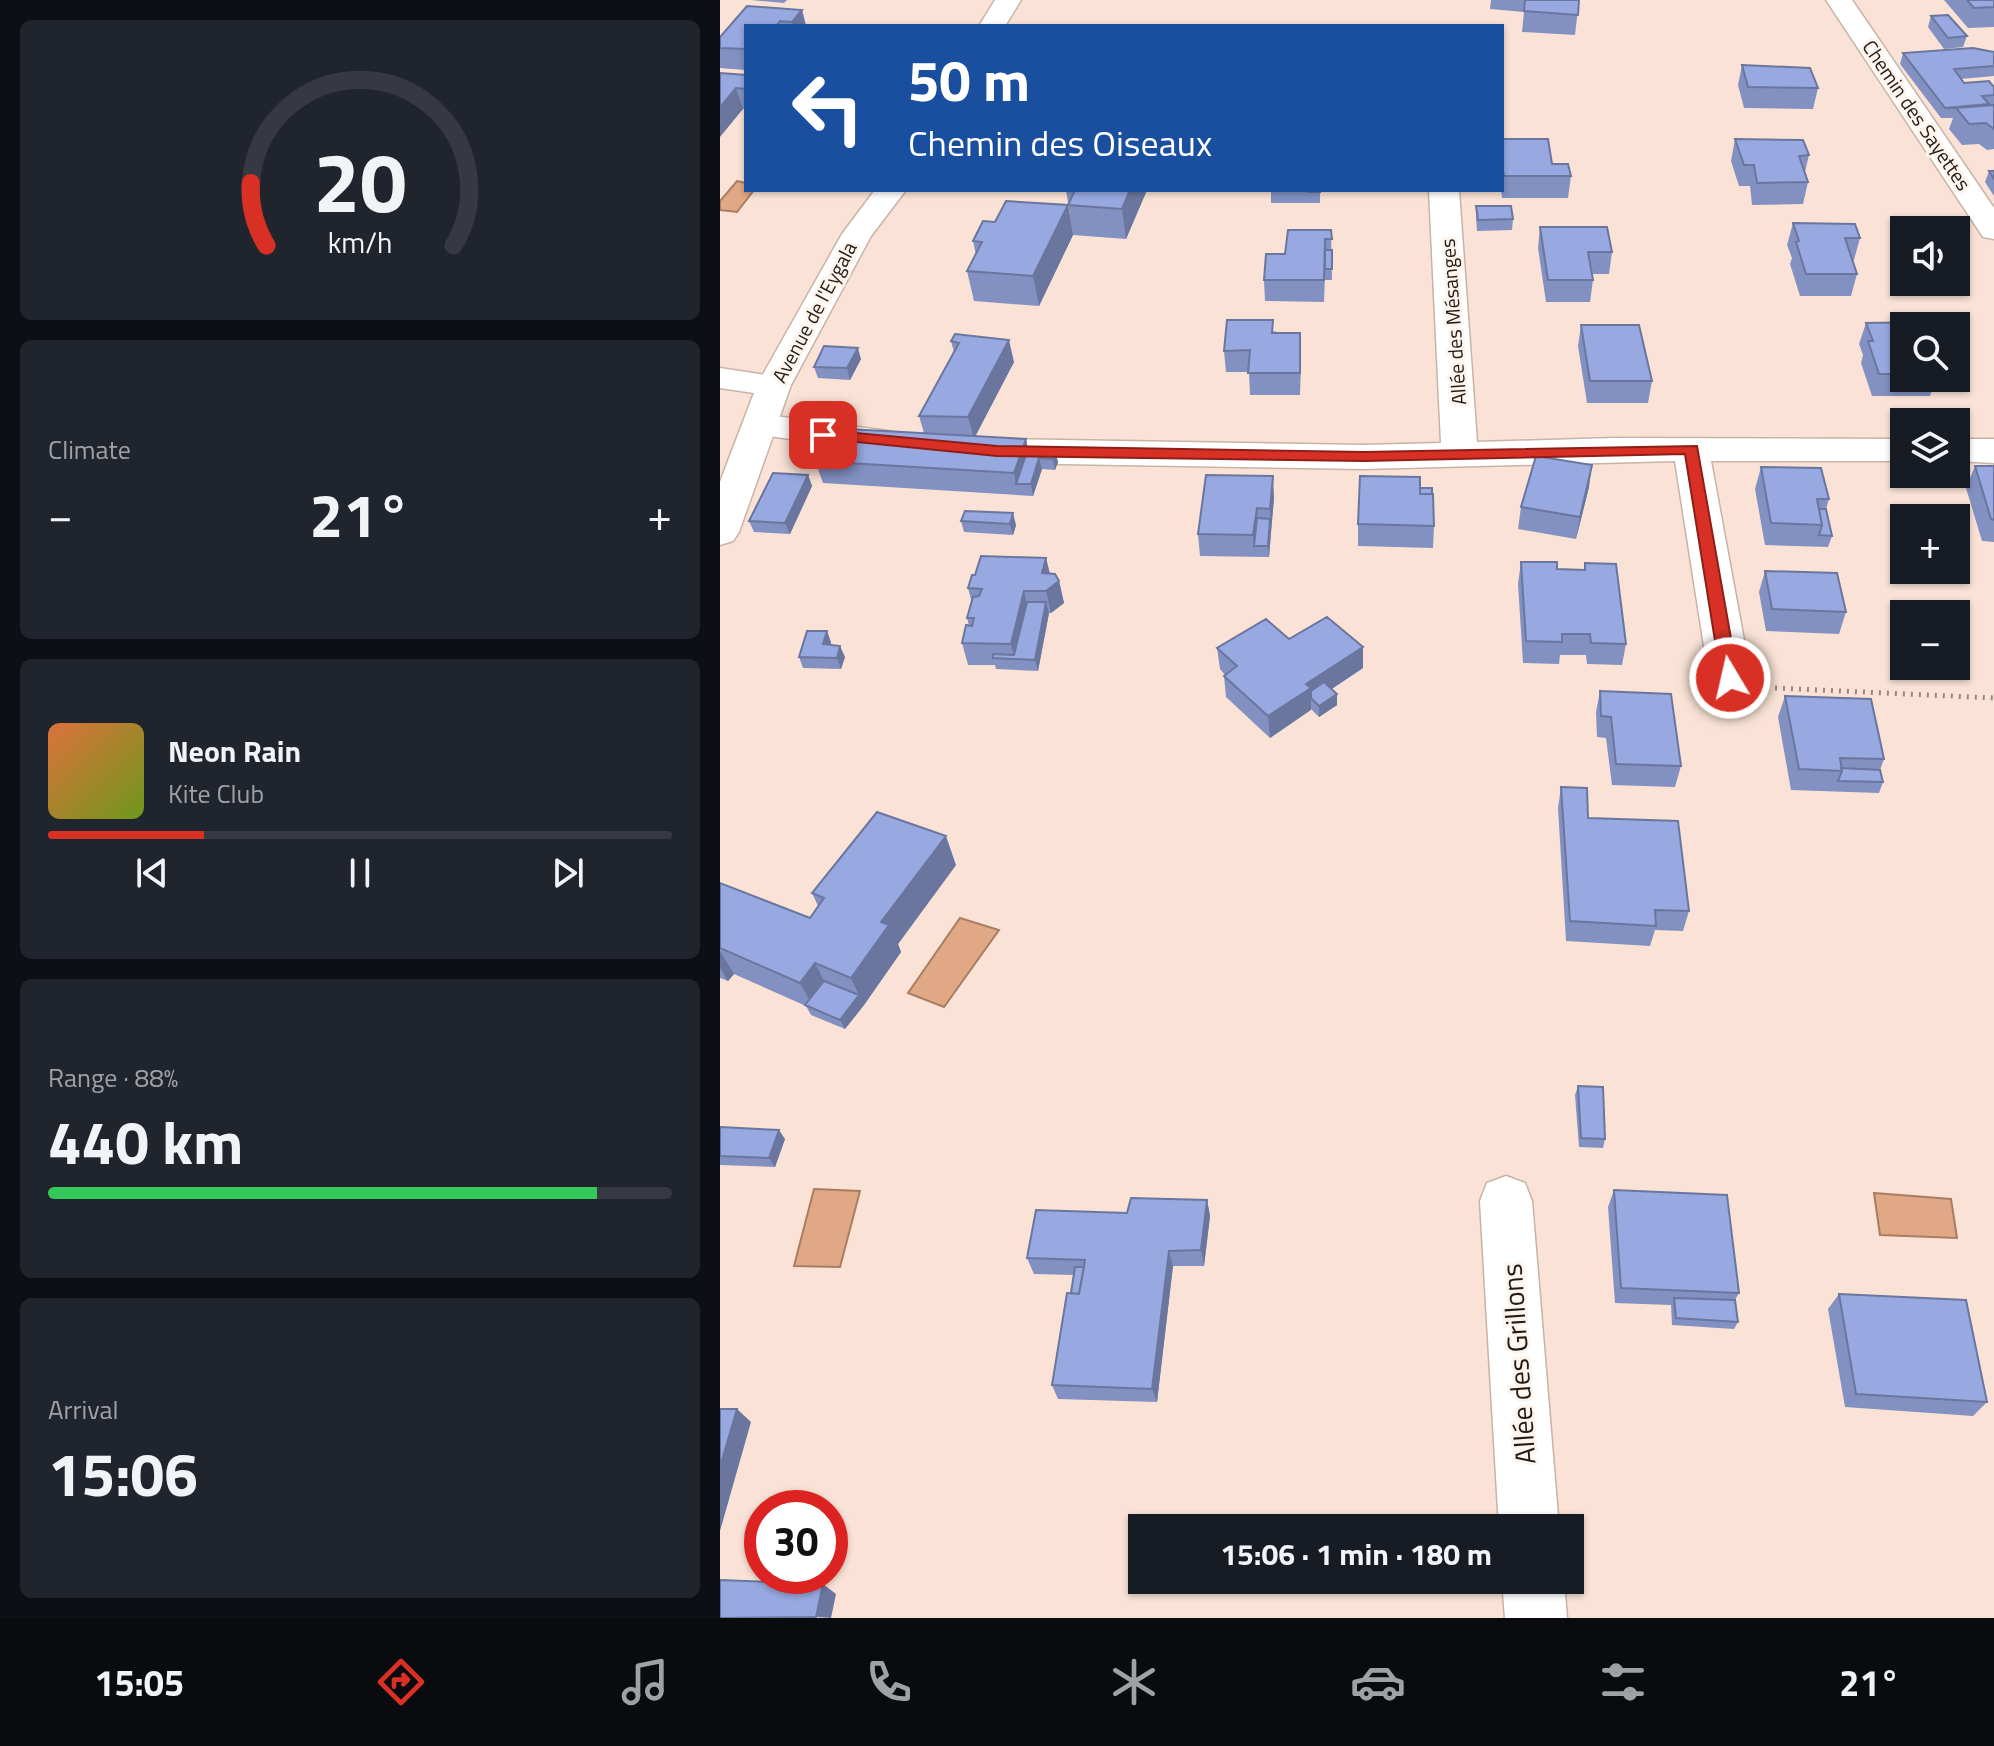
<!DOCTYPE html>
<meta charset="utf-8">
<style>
:root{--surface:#171b24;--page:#20242c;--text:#f1f3f6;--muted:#9ea1a6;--line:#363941;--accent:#d93025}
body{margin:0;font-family:"Titillium Web",sans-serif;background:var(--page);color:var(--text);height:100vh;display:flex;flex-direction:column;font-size:30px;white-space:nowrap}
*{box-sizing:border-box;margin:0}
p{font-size:26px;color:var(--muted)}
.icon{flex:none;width:44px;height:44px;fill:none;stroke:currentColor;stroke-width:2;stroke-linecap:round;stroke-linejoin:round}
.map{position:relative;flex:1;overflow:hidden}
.sheet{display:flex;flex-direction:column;gap:20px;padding:20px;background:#0d0f14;width:720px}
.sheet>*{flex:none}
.hud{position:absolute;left:24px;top:24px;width:760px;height:168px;border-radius:0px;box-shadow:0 2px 6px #0004;background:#1a4fa0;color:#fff;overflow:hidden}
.tools{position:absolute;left:1170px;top:216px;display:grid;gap:16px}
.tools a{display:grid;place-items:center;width:80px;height:80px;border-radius:0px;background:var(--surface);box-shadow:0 2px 6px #0004;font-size:40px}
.speed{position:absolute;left:24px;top:1490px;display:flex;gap:16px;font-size:40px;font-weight:700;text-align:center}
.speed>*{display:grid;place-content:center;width:104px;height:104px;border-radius:50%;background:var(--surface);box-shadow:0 2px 6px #0004;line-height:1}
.speed .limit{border:12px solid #d22;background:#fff;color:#111}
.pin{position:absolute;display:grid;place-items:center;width:68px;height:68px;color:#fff;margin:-34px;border-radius:16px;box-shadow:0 4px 12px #0006}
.me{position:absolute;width:88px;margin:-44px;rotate:351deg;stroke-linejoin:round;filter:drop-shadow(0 0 6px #0008)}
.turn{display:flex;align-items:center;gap:28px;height:168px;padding:0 32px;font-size:36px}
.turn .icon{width:104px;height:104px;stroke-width:2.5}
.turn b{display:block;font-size:56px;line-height:68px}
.big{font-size:60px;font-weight:700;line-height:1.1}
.sheet .widget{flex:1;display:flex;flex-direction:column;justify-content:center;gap:12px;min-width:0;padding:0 28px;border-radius:12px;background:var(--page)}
.sheet .dial{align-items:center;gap:0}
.dial svg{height:208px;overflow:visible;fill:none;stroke:var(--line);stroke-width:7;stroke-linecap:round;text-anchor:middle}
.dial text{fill:var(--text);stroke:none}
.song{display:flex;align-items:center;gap:24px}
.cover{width:96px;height:96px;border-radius:12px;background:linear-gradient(135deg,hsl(20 70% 55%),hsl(80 70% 35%))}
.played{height:8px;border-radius:4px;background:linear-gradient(90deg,var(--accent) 25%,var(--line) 25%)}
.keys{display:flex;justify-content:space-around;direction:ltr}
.heat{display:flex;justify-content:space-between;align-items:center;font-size:44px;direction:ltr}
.charge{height:12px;border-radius:6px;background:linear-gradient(90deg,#34c759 88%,var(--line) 0)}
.trip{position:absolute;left:408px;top:1514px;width:456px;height:80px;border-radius:0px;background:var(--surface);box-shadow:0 2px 6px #0004;font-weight:700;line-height:80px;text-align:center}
.dock{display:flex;height:128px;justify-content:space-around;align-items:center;background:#090b0e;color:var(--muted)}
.dock .icon{width:56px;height:56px}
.dock .selected{color:var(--accent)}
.dock b{font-size:36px;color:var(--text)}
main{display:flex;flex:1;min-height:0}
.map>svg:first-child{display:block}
</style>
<main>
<section class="sheet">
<div class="widget dial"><svg viewBox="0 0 100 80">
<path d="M14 69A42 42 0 1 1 86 69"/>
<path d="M14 69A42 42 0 0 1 8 45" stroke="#d93025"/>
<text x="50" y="56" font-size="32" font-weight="700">20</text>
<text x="50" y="72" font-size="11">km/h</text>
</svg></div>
<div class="widget"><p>Climate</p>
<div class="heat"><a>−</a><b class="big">21°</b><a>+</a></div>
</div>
<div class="widget">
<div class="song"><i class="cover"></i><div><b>Neon Rain</b><p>Kite Club</p></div></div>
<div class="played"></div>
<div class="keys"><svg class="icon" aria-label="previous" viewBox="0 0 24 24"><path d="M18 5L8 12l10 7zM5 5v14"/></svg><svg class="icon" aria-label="pause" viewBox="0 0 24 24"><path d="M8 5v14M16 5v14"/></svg><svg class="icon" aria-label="next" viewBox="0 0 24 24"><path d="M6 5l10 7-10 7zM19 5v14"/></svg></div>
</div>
<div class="widget"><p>Range · 88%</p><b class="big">440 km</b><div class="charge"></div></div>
<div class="widget"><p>Arrival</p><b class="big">15:06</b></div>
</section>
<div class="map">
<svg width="1274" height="1618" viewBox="0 0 1274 1618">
<rect width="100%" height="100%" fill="#fae3d6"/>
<path fill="#e1a885" stroke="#a87d63" stroke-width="2" d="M 17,181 L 26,183 L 26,190 L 34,190 L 17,212 L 0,210 L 0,201 Z
M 240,918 L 279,930 L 224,1007 L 188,993 Z
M 94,1189 L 140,1191 L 120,1267 L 74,1266 Z
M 1154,1193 L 1231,1199 L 1237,1238 L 1160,1235 Z"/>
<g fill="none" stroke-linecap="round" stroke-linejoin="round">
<defs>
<path id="street" d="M 1106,0 L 1132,0 L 1274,208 L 1274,239 L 1263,237 Z
M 709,190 L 739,190 L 757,442 L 894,438 L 1184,439 L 1184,461 L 991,461 L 1031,678 L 1025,689 L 1010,693 L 995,689 L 989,678 L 955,461 L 644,469 L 277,463 L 264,459 L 259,451 L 264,443 L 277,439 L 644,445 L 721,443 Z
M 0,368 L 66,378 L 71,385 L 66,392 L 54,396 L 0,388 Z
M 40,414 L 168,431 L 181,434 L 186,442 L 181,450 L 168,453 L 28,433 L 22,425 L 28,417 Z
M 1236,439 L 1274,439 L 1274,463 L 1236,461 Z
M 786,1176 L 805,1183 L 812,1201 L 839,1528 L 779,1528 L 760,1201 L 767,1183 Z
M 782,1580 L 844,1580 L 847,1618 L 785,1618 Z"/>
<path id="secondary" d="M 275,0 L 301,0 L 285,26 L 259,26 Z
M 155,190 L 186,190 L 151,236 L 71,385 L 19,532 L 13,541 L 0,545 L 0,482 L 37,385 L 122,234 Z"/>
</defs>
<use href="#street" stroke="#c8b3a6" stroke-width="3"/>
<use href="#secondary" stroke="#c8b3a6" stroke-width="3"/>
<path stroke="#97877e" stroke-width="5" stroke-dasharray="2 6" stroke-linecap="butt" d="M 1055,688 L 1274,698"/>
<use href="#street" fill="#fff" fill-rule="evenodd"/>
<use href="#secondary" fill="#fff" fill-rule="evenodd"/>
</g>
<path fill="#8291c1" d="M 31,0 L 67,0 L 64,3 Z
M 771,0 L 859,0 L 855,35 L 802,32 L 804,12 L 770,9 Z
M 1224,0 L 1274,0 L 1274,27 L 1248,28 Z
M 27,6 L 82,10 L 86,26 L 26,26 L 26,70 L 0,68 L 0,37 Z
M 1211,16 L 1247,36 L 1243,47 L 1224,49 L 1208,27 Z
M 1274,52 L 1274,76 L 1241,79 L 1244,83 L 1274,87 L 1274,149 L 1267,150 L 1259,144 L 1242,145 L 1229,129 L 1233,118 L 1221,118 L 1180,64 L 1183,53 Z
M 1022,65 L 1098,88 L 1093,109 L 1024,108 L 1018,85 Z
M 0,73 L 26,75 L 26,109 L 23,109 Z
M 782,139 L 832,164 L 851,176 L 848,198 L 782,198 L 781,190 L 782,190 Z
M 1015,139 L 1089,155 L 1085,172 L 1088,182 L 1083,204 L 1032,205 L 1030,186 L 1019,186 L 1011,161 Z
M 1269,171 L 1274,171 L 1274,196 L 1265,182 Z
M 346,190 L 427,190 L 406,239 L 353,235 Z
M 551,190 L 600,190 L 600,203 L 551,203 Z
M 348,205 L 353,235 L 319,306 L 254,301 L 247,271 L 256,255 L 253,241 Z
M 756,206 L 793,219 L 792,230 L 757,231 L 756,217 Z
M 1073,223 L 1140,238 L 1134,260 L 1132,260 L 1137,274 L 1131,296 L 1080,296 L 1070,264 L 1072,258 L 1067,245 Z
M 820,227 L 892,252 L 889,274 L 872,274 L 873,280 L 870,302 L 826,302 L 818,248 Z
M 611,230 L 612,280 L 605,280 L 605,275 L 604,302 L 545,301 L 544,280 L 565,254 Z
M 1146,323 L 1184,326 L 1184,378 L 1216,378 L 1210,396 L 1152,396 L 1141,363 L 1143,355 L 1139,344 Z
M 861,325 L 932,381 L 928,403 L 867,403 L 858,346 Z
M 553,331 L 561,333 L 580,333 L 580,395 L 530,395 L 529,372 L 506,372 L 504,351 Z
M 235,334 L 294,362 L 255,436 L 306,439 L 308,449 L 335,451 L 338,462 L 335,470 L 322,469 L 313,496 L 103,483 L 95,461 L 204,433 L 199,416 L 234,352 L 231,341 Z
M 141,359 L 130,380 L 98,378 L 94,367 Z
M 1255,466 L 1274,466 L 1274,542 L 1262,541 L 1246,488 Z
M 1041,467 L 1109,499 L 1106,509 L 1112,536 L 1108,547 L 1045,545 L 1035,489 Z
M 88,475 L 92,486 L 70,534 L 34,532 L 29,521 Z
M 869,487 L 856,539 L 798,529 L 801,507 Z
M 700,488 L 714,526 L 713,548 L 638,546 L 638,524 Z
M 554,498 L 549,557 L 480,556 L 478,534 Z
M 241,521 L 296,525 L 293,535 L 244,532 Z
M 326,558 L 330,574 L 339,581 L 344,603 L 331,613 L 329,613 L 318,671 L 276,669 L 275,665 L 248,665 L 242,643 L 249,626 L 247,618 L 252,603 L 248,588 L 255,575 Z
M 801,562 L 837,569 L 864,570 L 865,563 L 906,644 L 902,665 L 867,664 L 866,655 L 840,655 L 839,664 L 803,663 L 798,584 Z
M 1045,571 L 1126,612 L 1119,634 L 1046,631 L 1039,592 Z
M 569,639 L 643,668 L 612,689 L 617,694 L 617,705 L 599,717 L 591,709 L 550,738 L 506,697 L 504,676 L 505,675 L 500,669 L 497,648 Z
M 111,642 L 111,645 L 125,657 L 121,669 L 83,668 L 79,657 Z
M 880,691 L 961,766 L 955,787 L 892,785 L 886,738 L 877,737 L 876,712 Z
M 1065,696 L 1164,759 L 1160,770 L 1163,782 L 1159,793 L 1071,790 L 1058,717 Z
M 841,787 L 868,818 L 969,911 L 963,931 L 935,930 L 930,946 L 846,941 L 838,808 Z
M 236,865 L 178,944 L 181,952 L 144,1005 L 125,1029 L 91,1015 L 86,1006 L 14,974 L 8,981 L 0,978 L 0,883 L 90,918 L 98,906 L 92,893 Z
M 858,1086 L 885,1139 L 883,1148 L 859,1147 L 855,1095 Z
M 0,1127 L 65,1139 L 55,1167 L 0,1165 Z
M 894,1190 L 1019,1293 L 1015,1300 L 1018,1322 L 1014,1329 L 952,1325 L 951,1305 L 895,1303 L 888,1207 Z
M 487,1200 L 490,1216 L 484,1266 L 453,1266 L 437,1402 L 338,1399 L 332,1385 L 354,1275 L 314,1274 L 307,1258 Z
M 1119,1294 L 1267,1402 L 1253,1416 L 1125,1407 L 1108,1309 Z"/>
<path fill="#6a769d" d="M 82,10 L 86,26 L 73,26 L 72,22 Z
M 16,88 L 23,109 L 0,137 L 0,107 Z
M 410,190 L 427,190 L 406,239 L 402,209 Z
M 348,205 L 353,235 L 319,306 L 313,276 Z
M 580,333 L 581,355 L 580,395 Z
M 289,340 L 294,362 L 254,439 L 248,417 Z
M 138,348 L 141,359 L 130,380 L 127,368 Z
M 306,439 L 310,461 L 296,484 L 294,473 Z
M 335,451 L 338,462 L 335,470 L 333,459 Z
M 319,458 L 322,469 L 313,496 L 311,484 Z
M 872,465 L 869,487 L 856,539 L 860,517 Z
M 88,475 L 92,486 L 70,534 L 65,523 Z
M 553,476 L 554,498 L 551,531 L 550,509 Z
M 537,508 L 538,530 L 534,546 L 535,557 L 533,535 Z
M 293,513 L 296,525 L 293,535 L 290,524 Z
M 550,519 L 551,531 L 549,557 L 548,546 Z
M 326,558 L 331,579 L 339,581 L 344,603 L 331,613 L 322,573 Z
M 304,591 L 309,613 L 295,659 L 291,644 Z
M 326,602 L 329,613 L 318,671 L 315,660 Z
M 107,631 L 111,642 L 108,655 L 103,644 Z
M 120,646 L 125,657 L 121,669 L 117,658 Z
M 643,647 L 643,668 L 593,701 L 591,698 L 591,710 L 550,738 L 548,716 L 586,684 Z
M 617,694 L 617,705 L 599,717 L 599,706 Z
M 226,836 L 236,865 L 178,944 L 181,952 L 144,1005 L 125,1029 L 120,1020 L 139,995 L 131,978 L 161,922 Z
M 0,951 L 14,974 L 8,981 L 0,968 Z
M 95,963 L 109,991 L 95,1010 L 80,983 Z
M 59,1130 L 65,1139 L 55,1167 L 49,1158 Z
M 487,1200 L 490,1216 L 484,1266 L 481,1250 Z
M 449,1251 L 453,1266 L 437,1402 L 432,1389 Z
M 17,1409 L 31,1422 L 0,1531 L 0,1467 Z
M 103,1584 L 116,1594 L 111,1618 L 96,1617 Z"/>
<path fill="#97a9e0" stroke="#6a769d" stroke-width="2" d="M 805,0 L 859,0 L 858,15 L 804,11 Z
M 1247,0 L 1274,0 L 1274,7 L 1254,8 Z
M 27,6 L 82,10 L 72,22 L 60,21 L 56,26 L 26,26 L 26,49 L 0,48 L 0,37 Z
M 1228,15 L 1247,36 L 1228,38 L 1211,16 Z
M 1253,48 L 1274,52 L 1274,66 L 1234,69 L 1244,83 L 1269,81 L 1274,87 L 1274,95 L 1262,96 L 1269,104 L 1225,108 L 1183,53 Z
M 1022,65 L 1090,68 L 1098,88 L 1028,87 Z
M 0,73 L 26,75 L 26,89 L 16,88 L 0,107 Z
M 1274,105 L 1274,129 L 1266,123 L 1249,124 L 1236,108 Z
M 782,139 L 828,139 L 832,164 L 848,164 L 851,176 L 784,176 L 782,165 Z
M 1015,139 L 1083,140 L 1089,155 L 1079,156 L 1088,182 L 1037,183 L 1034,165 L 1024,165 Z
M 1269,171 L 1274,171 L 1274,179 Z
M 355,190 L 410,190 L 402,209 L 348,205 Z
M 588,190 L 600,190 L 600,192 L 588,192 Z
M 286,201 L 348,205 L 313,276 L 247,271 L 262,242 L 253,241 L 263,221 L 275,222 Z
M 756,206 L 791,206 L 793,219 L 758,220 Z
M 1073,223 L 1135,224 L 1140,238 L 1125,238 L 1137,274 L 1086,274 L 1076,242 L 1079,241 Z
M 820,227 L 887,227 L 892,252 L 868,252 L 873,280 L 828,280 Z
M 568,230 L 611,230 L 612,239 L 605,239 L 604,280 L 544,280 L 546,254 L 565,254 Z
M 605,250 L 612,250 L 612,269 L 605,269 Z
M 507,320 L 553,320 L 552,333 L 580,333 L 580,373 L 528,373 L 530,350 L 504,351 Z
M 1203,322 L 1204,326 L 1184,326 L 1184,374 L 1159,374 L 1148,341 L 1153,341 L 1146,323 Z
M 861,325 L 919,325 L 932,381 L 870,381 Z
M 235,334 L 289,340 L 248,417 L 199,416 L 239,343 L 231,341 Z
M 104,346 L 138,348 L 127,368 L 94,367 Z
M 111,428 L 306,439 L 294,473 L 95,461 Z
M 308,449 L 335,451 L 333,459 L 319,458 L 311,484 L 296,484 Z
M 816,456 L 872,465 L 860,517 L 801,507 Z
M 1255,466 L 1274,466 L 1274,520 L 1271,519 Z
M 1041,467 L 1101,468 L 1109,499 L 1097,499 L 1102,525 L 1051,523 Z
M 53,473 L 88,475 L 65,523 L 29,521 Z
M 486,475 L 553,476 L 550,509 L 537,508 L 533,535 L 478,534 Z
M 640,476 L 700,477 L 700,494 L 713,494 L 714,526 L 638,524 Z
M 700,488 L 712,488 L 712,494 L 700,494 Z
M 1099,509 L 1106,509 L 1112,536 L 1099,535 L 1102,525 Z
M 245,511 L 293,513 L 290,524 L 241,521 Z
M 537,518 L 550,519 L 548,546 L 534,546 Z
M 261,556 L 326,558 L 322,573 L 335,574 L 339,581 L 326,591 L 304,591 L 291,644 L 242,643 L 246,625 L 252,626 L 254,618 L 247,618 L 253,597 L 259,596 L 262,589 L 248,588 L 252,575 L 255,575 Z
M 801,562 L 837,562 L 837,569 L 865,570 L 865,563 L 896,564 L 906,644 L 871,643 L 870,634 L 842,634 L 842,642 L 806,641 Z
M 1045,571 L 1117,573 L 1126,612 L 1052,609 Z
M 307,602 L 326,602 L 315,660 L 273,658 L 273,654 L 294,655 Z
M 607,617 L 643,647 L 586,684 L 591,688 L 548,716 L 504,676 L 517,666 L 497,648 L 546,619 L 569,639 Z
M 87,631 L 107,631 L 103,644 L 120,646 L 117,658 L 79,657 Z
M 604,682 L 617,694 L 599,706 L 591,698 L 591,691 Z
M 880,691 L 951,694 L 961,766 L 896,764 L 891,717 L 881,716 Z
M 1065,696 L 1151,699 L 1164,759 L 1120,758 L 1122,771 L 1079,769 Z
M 1121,768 L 1160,770 L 1163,782 L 1118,781 L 1122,771 Z
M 841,787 L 867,788 L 868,818 L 958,821 L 969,911 L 935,910 L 936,926 L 850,921 Z
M 157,812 L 226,836 L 161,922 L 169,925 L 131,978 L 95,963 L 80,983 L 0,948 L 0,883 L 90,918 L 104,898 L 92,893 Z
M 104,981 L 139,995 L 120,1020 L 85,1005 Z
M 858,1086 L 883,1087 L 885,1139 L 861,1138 Z
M 0,1127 L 59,1130 L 49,1158 L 0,1156 Z
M 894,1190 L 1007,1195 L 1019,1293 L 901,1288 Z
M 411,1198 L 487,1200 L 481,1250 L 449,1251 L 432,1389 L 332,1385 L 347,1293 L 359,1294 L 365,1260 L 307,1258 L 316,1210 L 407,1213 Z
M 355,1267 L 364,1267 L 359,1294 L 351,1293 Z
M 1119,1294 L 1246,1300 L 1267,1402 L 1136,1394 Z
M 954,1298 L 1015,1300 L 1018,1322 L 956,1318 Z
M 0,1409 L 17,1409 L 0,1467 Z
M 0,1580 L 103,1584 L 96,1617 L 0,1618 Z"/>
<path fill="#d93025" stroke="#8d1f18" stroke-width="2" d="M 103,430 L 277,446 L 644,452 L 977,446 L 1018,678 L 1010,684 L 1001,678 L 965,454 L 644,461 L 277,456 L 97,438 L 95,435 Z"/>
<g text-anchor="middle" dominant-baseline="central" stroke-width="6" stroke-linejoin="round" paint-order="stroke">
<g font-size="20" fill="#221a15" stroke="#fdf4ee">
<text transform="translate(1197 115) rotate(56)">Chemin des Sayettes</text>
<text transform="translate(94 312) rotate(-62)">Avenue de l'Eygala</text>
<text transform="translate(733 322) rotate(-94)">Allée des Mésanges</text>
</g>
<g font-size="28" fill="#221a15" stroke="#fdf4ee">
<text transform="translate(798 1364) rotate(-94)">Allée des Grillons</text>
</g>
</g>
</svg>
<div class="tools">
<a><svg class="icon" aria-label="sound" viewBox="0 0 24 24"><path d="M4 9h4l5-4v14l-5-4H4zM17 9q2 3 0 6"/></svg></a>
<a><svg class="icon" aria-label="search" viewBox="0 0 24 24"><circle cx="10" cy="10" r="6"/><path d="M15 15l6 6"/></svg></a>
<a><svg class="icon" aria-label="layers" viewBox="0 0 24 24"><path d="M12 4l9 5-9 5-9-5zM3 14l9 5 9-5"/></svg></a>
<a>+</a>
<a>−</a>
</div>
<div class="speed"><div class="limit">30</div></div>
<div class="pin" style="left:103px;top:435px;background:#d93025"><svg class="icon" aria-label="arrive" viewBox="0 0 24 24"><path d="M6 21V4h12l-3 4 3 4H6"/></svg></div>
<svg class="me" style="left:1010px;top:678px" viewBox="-20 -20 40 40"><circle r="17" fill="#d93025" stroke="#fff" stroke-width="3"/><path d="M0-11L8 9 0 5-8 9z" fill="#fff"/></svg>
<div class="trip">15:06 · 1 min · 180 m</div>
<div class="hud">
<div class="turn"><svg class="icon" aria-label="left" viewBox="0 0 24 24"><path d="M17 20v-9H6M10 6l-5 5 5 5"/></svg><div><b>50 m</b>Chemin des Oiseaux</div></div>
</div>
</div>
</main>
<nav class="dock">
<b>15:05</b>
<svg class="icon selected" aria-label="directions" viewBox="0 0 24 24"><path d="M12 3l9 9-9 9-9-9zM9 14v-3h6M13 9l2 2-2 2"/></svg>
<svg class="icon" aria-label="music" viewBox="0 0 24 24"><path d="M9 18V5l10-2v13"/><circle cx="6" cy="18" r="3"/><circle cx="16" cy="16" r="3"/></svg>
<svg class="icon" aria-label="phone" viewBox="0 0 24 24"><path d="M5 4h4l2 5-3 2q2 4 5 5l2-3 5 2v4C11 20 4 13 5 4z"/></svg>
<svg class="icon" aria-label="climate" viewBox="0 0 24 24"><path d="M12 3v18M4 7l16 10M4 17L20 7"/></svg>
<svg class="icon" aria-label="car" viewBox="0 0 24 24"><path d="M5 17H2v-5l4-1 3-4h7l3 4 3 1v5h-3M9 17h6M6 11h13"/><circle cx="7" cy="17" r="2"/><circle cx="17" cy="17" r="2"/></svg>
<svg class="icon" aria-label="filters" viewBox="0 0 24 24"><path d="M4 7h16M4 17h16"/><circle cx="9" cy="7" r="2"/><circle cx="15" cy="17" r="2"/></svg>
<b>21°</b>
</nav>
